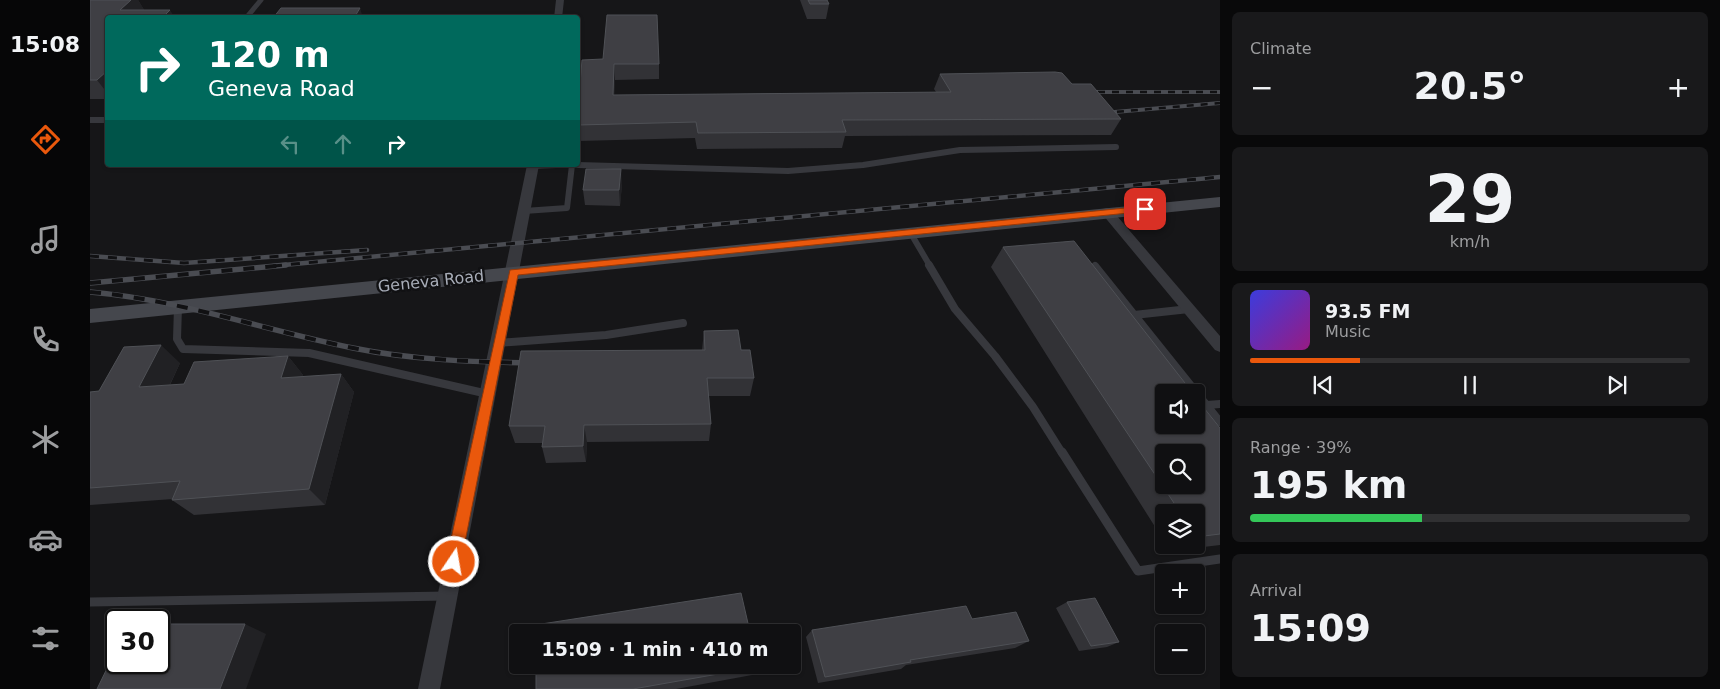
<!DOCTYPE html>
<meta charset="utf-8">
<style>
:root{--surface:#101012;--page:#19191b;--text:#f1f3f6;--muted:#9c9d9f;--line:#303032;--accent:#ea580c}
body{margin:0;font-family:"DejaVu Sans",sans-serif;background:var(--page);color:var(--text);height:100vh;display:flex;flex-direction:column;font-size:19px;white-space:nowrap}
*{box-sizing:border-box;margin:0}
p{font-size:16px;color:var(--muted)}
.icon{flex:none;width:28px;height:28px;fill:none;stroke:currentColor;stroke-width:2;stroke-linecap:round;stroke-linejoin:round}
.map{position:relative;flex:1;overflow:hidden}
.side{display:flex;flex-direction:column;gap:12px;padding:12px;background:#09090a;width:500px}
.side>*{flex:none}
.hud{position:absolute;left:15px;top:15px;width:475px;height:152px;border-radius:5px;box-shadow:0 1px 4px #0004,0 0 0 1px var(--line);background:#00695c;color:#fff;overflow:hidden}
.fabs{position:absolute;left:1065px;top:384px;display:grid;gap:10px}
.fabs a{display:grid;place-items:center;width:50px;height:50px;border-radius:5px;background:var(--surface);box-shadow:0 1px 4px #0004,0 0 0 1px var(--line);font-size:25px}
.speed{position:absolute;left:15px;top:609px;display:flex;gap:10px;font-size:25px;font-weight:700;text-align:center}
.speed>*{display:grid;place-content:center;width:65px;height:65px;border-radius:50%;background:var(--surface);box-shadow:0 1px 4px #0004,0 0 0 1px var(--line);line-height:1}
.speed .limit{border:2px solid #111;border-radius:8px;background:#fff;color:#111}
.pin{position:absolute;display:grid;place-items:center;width:42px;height:42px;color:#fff;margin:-21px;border-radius:10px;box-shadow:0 2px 8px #0006}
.me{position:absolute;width:55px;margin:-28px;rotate:12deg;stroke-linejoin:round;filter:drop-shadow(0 0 4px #0008)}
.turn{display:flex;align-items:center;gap:18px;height:105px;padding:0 20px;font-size:22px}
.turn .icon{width:65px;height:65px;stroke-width:2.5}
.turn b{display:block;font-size:35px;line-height:42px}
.lanes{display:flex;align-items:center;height:48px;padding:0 20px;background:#0003;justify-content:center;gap:25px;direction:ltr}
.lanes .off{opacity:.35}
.big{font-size:38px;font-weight:800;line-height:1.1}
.side .widget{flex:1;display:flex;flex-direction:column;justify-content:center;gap:8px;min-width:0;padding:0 18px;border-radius:8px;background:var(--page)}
.side .dial{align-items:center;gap:0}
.dial b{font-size:65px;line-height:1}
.song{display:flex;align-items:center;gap:15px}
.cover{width:60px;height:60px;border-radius:8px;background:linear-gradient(135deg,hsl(240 70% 55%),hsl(310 70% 35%))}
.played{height:5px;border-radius:2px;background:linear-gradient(90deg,var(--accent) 25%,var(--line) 25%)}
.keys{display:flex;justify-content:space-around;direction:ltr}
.heat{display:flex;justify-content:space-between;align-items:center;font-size:28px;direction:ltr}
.charge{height:8px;border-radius:4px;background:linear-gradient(90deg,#34c759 39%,var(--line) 0)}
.trip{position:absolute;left:419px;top:624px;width:292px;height:50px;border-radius:5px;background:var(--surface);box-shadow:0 1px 4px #0004,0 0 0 1px var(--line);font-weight:800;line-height:50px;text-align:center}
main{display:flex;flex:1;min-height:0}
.dock{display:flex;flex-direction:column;width:90px;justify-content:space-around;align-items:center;background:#060607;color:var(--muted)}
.dock .icon{width:35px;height:35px}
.dock .on{color:var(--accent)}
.dock b{font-size:22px;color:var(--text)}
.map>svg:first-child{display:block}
</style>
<main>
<nav class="dock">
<b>15:08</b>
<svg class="icon on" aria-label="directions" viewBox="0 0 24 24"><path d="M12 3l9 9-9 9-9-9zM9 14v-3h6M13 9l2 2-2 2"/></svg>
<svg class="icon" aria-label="music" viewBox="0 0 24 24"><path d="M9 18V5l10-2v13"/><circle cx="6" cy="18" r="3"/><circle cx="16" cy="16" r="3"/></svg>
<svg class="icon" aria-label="phone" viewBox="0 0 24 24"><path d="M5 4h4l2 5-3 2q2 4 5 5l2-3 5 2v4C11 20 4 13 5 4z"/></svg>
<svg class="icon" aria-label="climate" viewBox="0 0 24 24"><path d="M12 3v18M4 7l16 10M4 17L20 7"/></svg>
<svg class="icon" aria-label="car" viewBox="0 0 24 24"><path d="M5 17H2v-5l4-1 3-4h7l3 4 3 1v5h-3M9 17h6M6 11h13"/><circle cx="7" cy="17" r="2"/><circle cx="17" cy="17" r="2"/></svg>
<svg class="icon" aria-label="filters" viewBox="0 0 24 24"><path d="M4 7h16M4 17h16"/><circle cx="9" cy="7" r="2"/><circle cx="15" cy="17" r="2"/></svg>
</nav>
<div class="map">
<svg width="1130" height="689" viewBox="0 0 1130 689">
<rect width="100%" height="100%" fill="#161618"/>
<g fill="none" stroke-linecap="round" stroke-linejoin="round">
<path stroke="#37383d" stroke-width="5" d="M 156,18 L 171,0"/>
<path stroke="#37383d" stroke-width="6" d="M 0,120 L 18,120
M 488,165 L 698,171 L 773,165 L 870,150 L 1026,147
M 443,166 L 466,165
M 434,211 L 477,208 L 482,165
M 820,232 L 840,266"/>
<path stroke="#37383d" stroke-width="8" d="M 839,265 L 865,309 L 905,356 L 943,407 L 972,453
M 1005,266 L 1130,422
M 88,307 L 87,339 L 93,349 L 219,353 L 398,394
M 1044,315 L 1099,309
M 408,343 L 516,335 L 593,323
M 1117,405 L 1130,404"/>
<path stroke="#37383d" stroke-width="9" d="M 972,452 L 1048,571 L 1130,559
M 0,602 L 357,596"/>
<path fill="#37383d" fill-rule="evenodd" d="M 466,0 L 474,0 L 472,18 L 464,18 Z
M 437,165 L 449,165 L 350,689 L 328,689 Z
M 1017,208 L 1021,209 L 1130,336 L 1130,352 L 1125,350 L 1013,215 L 1011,212 L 1013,209 Z"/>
<path fill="#45474d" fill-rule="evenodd" d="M 1130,197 L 1130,207 L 0,323 L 0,309 Z"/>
<defs>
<path id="rail-far2" d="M 994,92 L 1130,92
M 1013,113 L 1130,103"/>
<path id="rail-far1" d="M 0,256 L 94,263 L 277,250
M 183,266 L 1130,177"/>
<path id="rail" d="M 0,283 L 196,265
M 0,292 C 92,300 173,330 263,348 C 322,360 383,362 444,363"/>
</defs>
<use href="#rail-far2" stroke="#4a4c52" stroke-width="4"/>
<use href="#rail-far1" stroke="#4a4c52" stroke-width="4.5"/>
<use href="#rail" stroke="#4a4c52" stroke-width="5.5"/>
<use href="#rail-far2" stroke="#111113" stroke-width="2.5" stroke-dasharray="7" stroke-linecap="butt"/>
<use href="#rail-far1" stroke="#111113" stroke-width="3" stroke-dasharray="9" stroke-linecap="butt"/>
<use href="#rail" stroke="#111113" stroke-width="4" stroke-dasharray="11" stroke-linecap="butt"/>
</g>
<path fill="#323236" d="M 0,0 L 48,0 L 54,10 L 18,18 L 18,99 L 0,99 Z
M 710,0 L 737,0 L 739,4 L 736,19 L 717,19 Z
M 492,60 L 569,64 L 569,79 L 525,80 L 524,95 L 846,92 L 844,89 L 850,74 L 982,84 L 1031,119 L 1021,135 L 755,136 L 752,148 L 607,149 L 605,138 L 488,141 L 488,96 L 489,96 Z
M 532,184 L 530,206 L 495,205 L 493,190 Z
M 913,247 L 1130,428 L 1130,545 L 1080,551 L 1076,545 L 1106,545 L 1106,512 L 1074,512 L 1074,541 L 901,267 Z
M 614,331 L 651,350 L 664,378 L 660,396 L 619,396 L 621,424 L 619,441 L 497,442 L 496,462 L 456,463 L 452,447 L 452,443 L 425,443 L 419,426 L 612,350 Z
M 198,356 L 213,375 L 212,377 L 251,374 L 264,392 L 235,505 L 104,515 L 82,500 L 83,499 L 0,505 L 0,392 L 9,391 L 90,363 L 80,385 L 94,384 Z
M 977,602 L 1029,642 L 1017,647 L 989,651 L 966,608 Z
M 882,619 L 939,641 L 925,648 L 816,665 L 811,669 L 728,683 L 716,637 L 722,630 Z
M 668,667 L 662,675 L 586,689 L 446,689 Z"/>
<path fill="#212124" d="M 41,0 L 48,0 L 57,14 L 30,10 Z
M 270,8 L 273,18 L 264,18 Z
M 80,10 L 85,18 L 72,18 Z
M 524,64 L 525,80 L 524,111 L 523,95 Z
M 18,70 L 18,94 L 7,80 Z
M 531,169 L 532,184 L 530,206 L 529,190 Z
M 71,345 L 90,363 L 70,405 L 49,387 Z
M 198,356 L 213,375 L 206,396 L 191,378 Z
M 251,374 L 264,392 L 235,505 L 219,489 Z
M 494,425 L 497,442 L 496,462 L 493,446 Z
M 155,624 L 176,634 L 156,689 L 130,689 Z"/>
<path fill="#3f3f44" stroke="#4f5156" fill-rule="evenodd" d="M 0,0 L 41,0 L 30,10 L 80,10 L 72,18 L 18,18 L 18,70 L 7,80 L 0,80 Z
M 718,0 L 737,0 L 739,4 L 720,4 Z
M 191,8 L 270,8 L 264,18 L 183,18 Z
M 517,15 L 567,15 L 569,64 L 524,64 L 523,95 L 861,92 L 850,74 L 965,72 L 972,73 L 982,84 L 1001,84 L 1031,119 L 752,120 L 756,132 L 608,133 L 606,122 L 488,125 L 488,96 L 489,96 L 492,60 L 513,59 Z
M 496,169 L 531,169 L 529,190 L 493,190 Z
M 984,241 L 1102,392 L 1074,392 L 1074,425 L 1106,425 L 1106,398 L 1130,428 L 1130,534 L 1106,537 L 1106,512 L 1090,512 L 913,247 ZM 1074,452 L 1106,452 L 1106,485 L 1074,485 Z
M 648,330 L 651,350 L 660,350 L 664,378 L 617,378 L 621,424 L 494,425 L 493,446 L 452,447 L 455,426 L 419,426 L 431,351 L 615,350 L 614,331 Z
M 71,345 L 49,387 L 94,384 L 104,362 L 198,356 L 191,378 L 251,374 L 219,489 L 82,500 L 90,481 L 0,488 L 0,392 L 9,391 L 34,347 Z
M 651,593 L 660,632 L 445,632 L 445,625 Z
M 1005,598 L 1029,642 L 1001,646 L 977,602 Z
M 876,606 L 882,619 L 926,612 L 939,641 L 820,660 L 821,662 L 735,677 L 722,630 Z
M 69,624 L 155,624 L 130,689 L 7,689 L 26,650 L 26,662 L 69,662 Z
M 446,665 L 667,665 L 668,667 L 543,689 L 446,689 Z"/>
<path fill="#ea580c" stroke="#983908" d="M 1055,206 L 1060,209 L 1058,211 L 428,275 L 371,562 L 369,567 L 364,569 L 358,567 L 356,562 L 420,270 Z"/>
<g text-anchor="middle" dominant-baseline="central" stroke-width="5" stroke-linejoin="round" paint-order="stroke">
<g font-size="16" fill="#a8adb8" stroke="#111113">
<text transform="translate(341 281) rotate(-6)">Geneva Road</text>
</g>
</g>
</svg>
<div class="fabs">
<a><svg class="icon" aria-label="sound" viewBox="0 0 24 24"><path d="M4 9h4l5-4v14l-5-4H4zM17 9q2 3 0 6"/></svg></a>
<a><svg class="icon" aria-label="search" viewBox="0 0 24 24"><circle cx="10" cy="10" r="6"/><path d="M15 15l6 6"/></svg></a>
<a><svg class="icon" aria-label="layers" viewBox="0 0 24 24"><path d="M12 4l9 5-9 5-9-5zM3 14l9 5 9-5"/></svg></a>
<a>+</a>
<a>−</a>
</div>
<div class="speed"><div class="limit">30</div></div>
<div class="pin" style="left:1055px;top:209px;background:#d93025"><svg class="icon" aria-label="arrive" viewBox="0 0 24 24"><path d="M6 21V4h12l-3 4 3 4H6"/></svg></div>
<svg class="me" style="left:364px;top:562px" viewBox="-20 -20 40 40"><circle r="17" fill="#ea580c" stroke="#fff" stroke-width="3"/><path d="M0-11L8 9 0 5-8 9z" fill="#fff"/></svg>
<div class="trip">15:09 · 1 min · 410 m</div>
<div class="hud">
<div class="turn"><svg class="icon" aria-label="right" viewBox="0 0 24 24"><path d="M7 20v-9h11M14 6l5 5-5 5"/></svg><div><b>120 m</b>Geneva Road</div></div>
<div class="lanes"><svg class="icon off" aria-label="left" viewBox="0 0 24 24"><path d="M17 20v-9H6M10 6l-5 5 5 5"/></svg><svg class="icon off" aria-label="ahead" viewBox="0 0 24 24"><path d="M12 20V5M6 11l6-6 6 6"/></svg><svg class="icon" aria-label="right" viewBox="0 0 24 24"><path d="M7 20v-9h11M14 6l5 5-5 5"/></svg></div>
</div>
</div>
<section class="side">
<div class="widget"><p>Climate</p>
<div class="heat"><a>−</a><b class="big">20.5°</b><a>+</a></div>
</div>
<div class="widget dial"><b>29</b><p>km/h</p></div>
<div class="widget">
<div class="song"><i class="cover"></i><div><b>93.5 FM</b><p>Music</p></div></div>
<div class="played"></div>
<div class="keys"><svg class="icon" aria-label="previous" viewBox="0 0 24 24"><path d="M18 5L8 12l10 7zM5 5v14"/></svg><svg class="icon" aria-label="pause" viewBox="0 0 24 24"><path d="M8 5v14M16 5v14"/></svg><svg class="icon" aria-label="next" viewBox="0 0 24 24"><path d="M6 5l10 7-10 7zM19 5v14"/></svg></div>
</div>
<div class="widget"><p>Range · 39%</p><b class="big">195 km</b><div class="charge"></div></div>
<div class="widget"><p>Arrival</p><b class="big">15:09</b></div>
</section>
</main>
